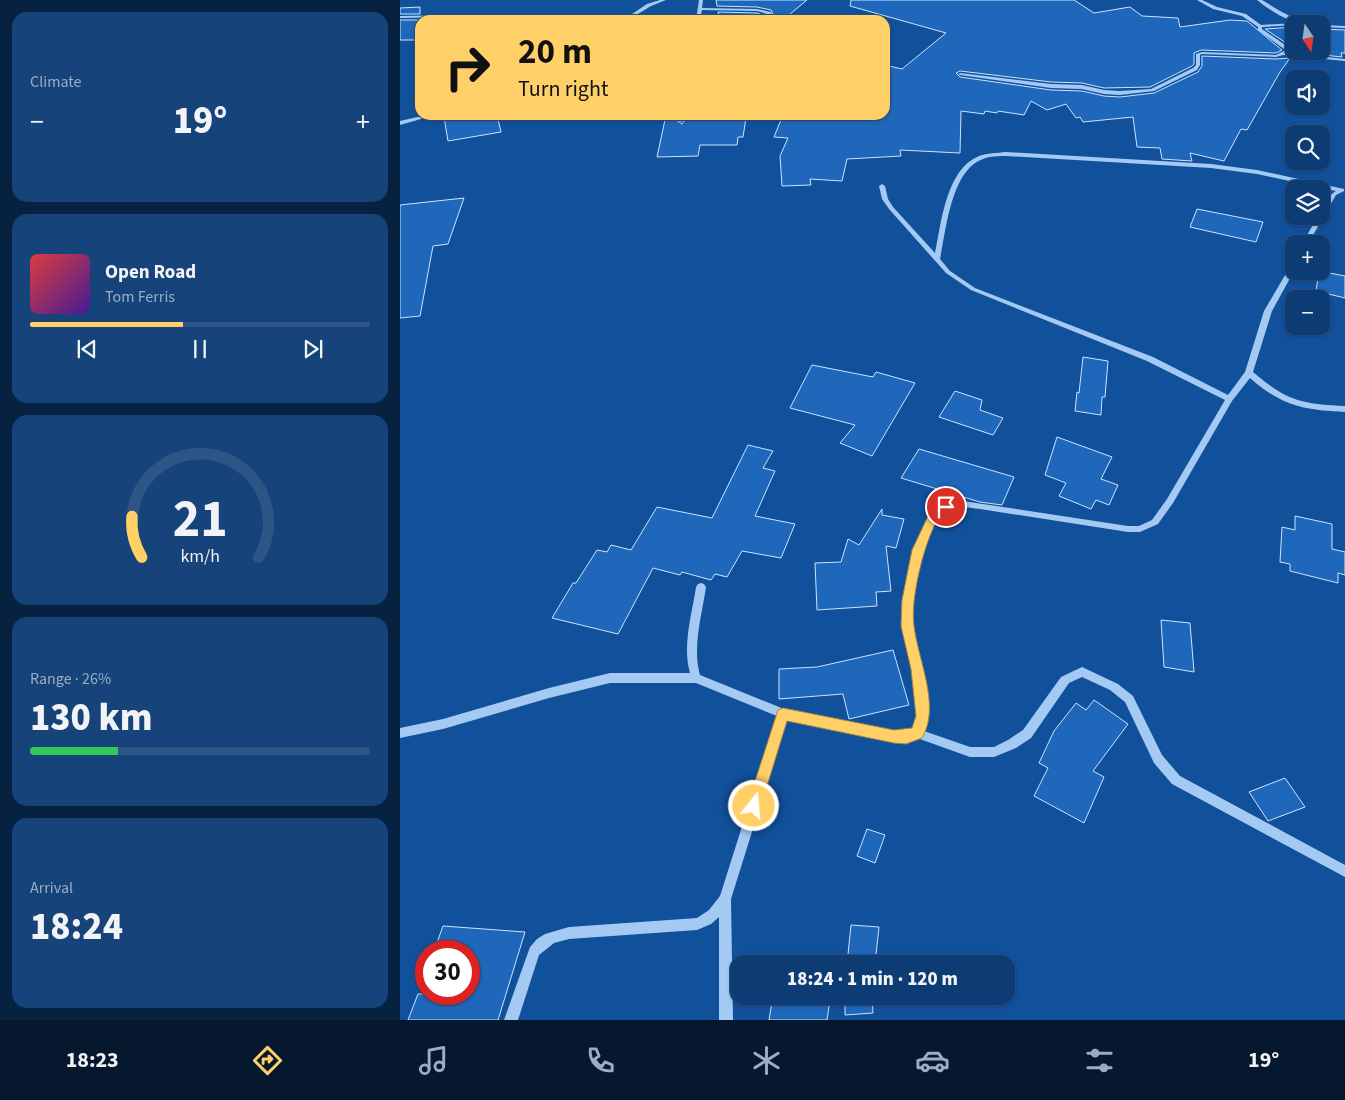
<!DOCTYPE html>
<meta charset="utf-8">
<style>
:root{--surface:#0d3c74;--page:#164379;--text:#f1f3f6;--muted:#9aadc5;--line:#2d5686;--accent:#ffd067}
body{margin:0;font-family:"Source Sans 3",sans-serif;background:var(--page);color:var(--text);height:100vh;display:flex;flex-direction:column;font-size:19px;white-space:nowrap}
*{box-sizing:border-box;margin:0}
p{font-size:16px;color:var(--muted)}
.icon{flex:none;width:28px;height:28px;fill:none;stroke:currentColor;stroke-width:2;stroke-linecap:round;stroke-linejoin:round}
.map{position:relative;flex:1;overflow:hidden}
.panel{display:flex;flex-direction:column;gap:12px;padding:12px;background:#072140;width:400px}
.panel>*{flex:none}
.hud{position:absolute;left:15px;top:15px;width:475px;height:105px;border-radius:15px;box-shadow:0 1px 4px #0004,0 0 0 1px var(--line);background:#ffd067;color:#111;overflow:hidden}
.needle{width:32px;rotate:167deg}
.buttons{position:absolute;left:885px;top:15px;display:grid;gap:10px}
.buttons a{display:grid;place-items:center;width:45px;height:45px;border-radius:10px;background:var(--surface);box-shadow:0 1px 4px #0004,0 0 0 1px var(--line);font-size:25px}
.speed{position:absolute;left:15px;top:940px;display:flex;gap:10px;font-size:25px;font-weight:700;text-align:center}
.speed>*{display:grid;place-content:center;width:65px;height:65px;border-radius:50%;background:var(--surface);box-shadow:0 1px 4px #0004,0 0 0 1px var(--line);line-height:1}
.speed .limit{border:8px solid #d22;background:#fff;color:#111}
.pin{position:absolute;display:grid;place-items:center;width:42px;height:42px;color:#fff;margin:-21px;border:2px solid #fff;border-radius:50%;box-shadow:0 1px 5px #0007}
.me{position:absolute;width:55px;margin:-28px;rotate:17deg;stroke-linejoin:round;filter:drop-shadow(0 0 4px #0008)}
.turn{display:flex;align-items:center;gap:18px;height:105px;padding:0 20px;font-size:22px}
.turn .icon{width:65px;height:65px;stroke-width:2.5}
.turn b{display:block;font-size:35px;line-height:42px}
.big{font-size:38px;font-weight:800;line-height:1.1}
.panel .widget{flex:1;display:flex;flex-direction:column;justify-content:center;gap:8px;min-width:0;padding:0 18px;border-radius:15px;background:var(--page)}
.panel .dial{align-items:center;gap:0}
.dial svg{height:130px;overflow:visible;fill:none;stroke:var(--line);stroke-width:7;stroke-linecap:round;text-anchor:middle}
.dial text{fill:var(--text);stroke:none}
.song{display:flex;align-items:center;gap:15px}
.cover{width:60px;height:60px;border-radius:8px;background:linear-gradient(135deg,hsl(0 70% 55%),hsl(260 70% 35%))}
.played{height:5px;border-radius:2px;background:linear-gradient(90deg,var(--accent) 45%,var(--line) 45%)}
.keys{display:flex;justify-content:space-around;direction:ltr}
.heat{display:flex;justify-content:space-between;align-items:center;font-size:28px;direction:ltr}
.charge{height:8px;border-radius:4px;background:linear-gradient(90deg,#34c759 26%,var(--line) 0)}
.trip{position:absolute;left:330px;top:955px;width:285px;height:50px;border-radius:15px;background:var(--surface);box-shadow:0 1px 4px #0004,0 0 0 1px var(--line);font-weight:800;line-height:50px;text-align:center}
.dock{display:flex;height:80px;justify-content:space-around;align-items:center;background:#05182e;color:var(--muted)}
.dock .icon{width:35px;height:35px}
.dock .current{color:var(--accent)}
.dock b{font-size:22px;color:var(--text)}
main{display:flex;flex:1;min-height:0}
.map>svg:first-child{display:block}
</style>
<main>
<section class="panel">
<div class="widget"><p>Climate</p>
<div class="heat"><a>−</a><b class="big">19°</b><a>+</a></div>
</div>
<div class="widget">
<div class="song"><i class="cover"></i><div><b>Open Road</b><p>Tom Ferris</p></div></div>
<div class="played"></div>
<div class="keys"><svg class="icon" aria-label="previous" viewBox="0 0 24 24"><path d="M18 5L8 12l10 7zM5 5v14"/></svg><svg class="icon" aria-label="pause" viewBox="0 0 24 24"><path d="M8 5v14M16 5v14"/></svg><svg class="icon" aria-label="next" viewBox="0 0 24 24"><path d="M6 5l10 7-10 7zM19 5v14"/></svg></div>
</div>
<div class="widget dial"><svg viewBox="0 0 100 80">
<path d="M14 69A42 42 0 1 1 86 69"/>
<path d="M14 69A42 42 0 0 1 8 44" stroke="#ffd067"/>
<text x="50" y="56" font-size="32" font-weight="700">21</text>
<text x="50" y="72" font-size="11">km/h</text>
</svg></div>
<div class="widget"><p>Range · 26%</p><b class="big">130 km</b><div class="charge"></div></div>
<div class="widget"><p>Arrival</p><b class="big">18:24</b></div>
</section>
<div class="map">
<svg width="945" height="1020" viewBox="0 0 945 1020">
<rect width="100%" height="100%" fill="#11509b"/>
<path fill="#1e67ba" stroke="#cce4fe" d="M 316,0 L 407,0 L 384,19 L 375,18 L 371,10 L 357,7 L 317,6 Z
M 451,0 L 674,0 L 694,13 L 730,7 L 742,16 L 778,18 L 780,27 L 830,20 L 847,21 L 882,50 L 876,53 L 801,50 L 794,53 L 794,64 L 792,66 L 750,87 L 704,88 L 682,83 L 651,82 L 560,71 L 556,73 L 560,77 L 651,90 L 682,91 L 704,96 L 720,97 L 754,93 L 798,72 L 802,66 L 802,56 L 876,59 L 890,58 L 880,72 L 847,130 L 841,129 L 824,161 L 790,153 L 792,161 L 762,159 L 760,148 L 737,147 L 733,117 L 683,122 L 680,117 L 676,118 L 666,104 L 647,110 L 631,101 L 624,115 L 598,111 L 597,113 L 585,111 L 584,114 L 561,111 L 560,153 L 500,150 L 501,156 L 447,159 L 442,181 L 410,179 L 411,185 L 382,186 L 380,156 L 388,138 L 374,137 L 383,115 L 485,115 L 485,65 L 502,69 L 546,33 L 450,6 Z
M 20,7 L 20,14 L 0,14 L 0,8 Z
M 318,12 L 357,13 L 367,17 L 365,20 L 320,20 Z
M 0,20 L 20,20 L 20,40 L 0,40 Z
M 894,27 L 895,52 L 891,51 L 889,45 L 865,29 Z
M 921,29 L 945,30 L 945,53 L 941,53 L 942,57 L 905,53 L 904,51 L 921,51 Z
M 56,115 L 97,115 L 101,132 L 48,141 L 44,117 Z
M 266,115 L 279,115 L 276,120 L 282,124 L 289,115 L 340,115 L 338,118 L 346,118 L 343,137 L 338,137 L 337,145 L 300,145 L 298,156 L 257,157 Z
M 64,198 L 48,244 L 33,246 L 20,316 L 0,318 L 0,205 Z
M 797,209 L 863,222 L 856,242 L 790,227 Z
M 919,271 L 945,276 L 945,298 L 916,291 Z
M 683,357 L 708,361 L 705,397 L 702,397 L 701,415 L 675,411 L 677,392 L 679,393 Z
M 412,365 L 473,377 L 476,372 L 515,383 L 472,456 L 440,443 L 455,425 L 390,408 Z
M 555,391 L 582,400 L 580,410 L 603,418 L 593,435 L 539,417 Z
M 657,437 L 712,457 L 701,479 L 718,485 L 709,505 L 696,500 L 691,509 L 659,496 L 666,483 L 645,475 Z
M 348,445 L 373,451 L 363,468 L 375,471 L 355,516 L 395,524 L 381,558 L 342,551 L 327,577 L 315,574 L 311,580 L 282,572 L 280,575 L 253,568 L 218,634 L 152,618 L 173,583 L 176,583 L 197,550 L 207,552 L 211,545 L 231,550 L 257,507 L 312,518 Z
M 519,449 L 614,477 L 602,505 L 580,502 L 501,478 Z
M 482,509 L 482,515 L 504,519 L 496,548 L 486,546 L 491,591 L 476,592 L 477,606 L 417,610 L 415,563 L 441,562 L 448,539 L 459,545 Z
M 895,516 L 932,524 L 932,549 L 945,552 L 945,575 L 938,573 L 938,583 L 890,571 L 890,564 L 880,562 L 882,527 L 895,530 Z
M 761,620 L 790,623 L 794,672 L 764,667 Z
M 493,650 L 509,705 L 449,719 L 443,694 L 379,699 L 379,669 L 417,667 Z
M 694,700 L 728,724 L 693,771 L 704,777 L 684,823 L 634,796 L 648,768 L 639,763 L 654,731 L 676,703 L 686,710 Z
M 885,778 L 905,807 L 868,821 L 849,792 Z
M 467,829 L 485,835 L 475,863 L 457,856 Z
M 451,925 L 479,927 L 475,964 L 447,964 Z
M 43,926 L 125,932 L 98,1020 L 8,1020 L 18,994 L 69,994 L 69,951 L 34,951 Z
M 373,996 L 430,1000 L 427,1020 L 369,1020 Z
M 445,996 L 472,996 L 473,1013 L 445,1015 Z"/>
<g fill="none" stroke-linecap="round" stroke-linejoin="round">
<path fill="#a4caf4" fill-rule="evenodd" d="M 260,0 L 266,0 L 251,6 L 228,20 L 223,20 L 247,4 Z
M 299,0 L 303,0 L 302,8 L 357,9 L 371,12 L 373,17 L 371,20 L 367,20 L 369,17 L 367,14 L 357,11 L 302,10 L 300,20 L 296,20 Z
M 797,0 L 802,0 L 817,7 L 846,14 L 861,25 L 896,23 L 894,25 L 862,27 L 862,29 L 888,47 L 889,53 L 945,59 L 945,61 L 883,55 L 876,57 L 802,54 L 800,55 L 800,65 L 797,70 L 754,91 L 720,95 L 704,94 L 682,89 L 651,88 L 560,75 L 558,74 L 560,73 L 651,84 L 682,85 L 704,90 L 720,91 L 751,89 L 793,68 L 796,65 L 796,54 L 802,52 L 876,55 L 884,51 L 884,49 L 858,30 L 858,27 L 842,16 L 813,9 Z
M 857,0 L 862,0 L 880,11 L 905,24 C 891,24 868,9 857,0 Z
M 116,14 L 163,15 L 202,20 L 116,16 L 0,18 L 0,16 Z
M 921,25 L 945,26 L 945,28 L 921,27 Z
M 26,115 L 35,115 L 0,125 L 0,121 Z
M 281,115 L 287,115 L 283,121 L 281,122 L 278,120 Z
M 606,152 L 811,164 L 857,170 L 944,189 L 944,191 L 936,195 L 908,244 L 902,244 L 918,216 L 921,216 C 921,208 928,195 936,191 L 857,174 L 811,168 L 606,156 C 599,156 590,156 583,159 C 551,170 546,231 540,259 L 550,271 L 575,288 L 753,357 L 828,395 L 845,372 L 864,311 L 891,265 L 894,263 L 894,271 L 872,311 L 853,372 C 887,401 901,404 945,406 L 945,412 C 903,410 882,406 850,378 L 832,401 L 773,503 L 758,524 L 740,532 L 728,532 L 580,509 C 571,508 558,505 550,509 C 524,522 509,599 512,626 C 515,660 538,696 524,731 L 570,747 L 594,747 L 608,740 L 623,730 L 661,677 L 682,667 L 718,684 L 733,696 L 762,755 L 780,776 L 945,865 L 945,877 L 772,784 L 754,763 L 725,702 L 710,690 L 682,677 L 669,683 L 631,738 L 616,748 L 594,757 L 570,757 L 517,738 L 509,741 L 493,742 L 387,720 L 331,899 L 333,1020 L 319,1020 L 319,917 L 311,924 L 297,930 L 169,939 L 154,943 L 139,955 L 118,1020 L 104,1020 L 130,947 L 137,939 L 145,934 L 169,927 L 297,918 L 309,910 L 320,896 L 377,716 L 296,683 L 210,683 L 149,698 L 43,729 L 0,738 L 0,728 L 43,719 L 149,688 L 210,673 L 290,673 C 282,646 292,614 296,587 L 298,584 L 301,583 L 304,584 L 306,587 C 302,615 292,647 300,675 L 384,709 L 493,732 C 499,732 510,734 515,727 C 528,707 505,650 502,627 C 499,599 515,531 535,511 C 543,503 552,501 563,501 L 728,526 L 739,526 L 752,520 L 767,499 L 825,400 L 747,361 L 571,290 L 546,273 L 489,209 L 482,199 L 479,186 L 482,184 L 485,186 L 488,199 L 493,207 L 535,253 C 541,224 546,169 579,156 C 587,153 597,153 606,152 Z"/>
</g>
<path fill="#ffd067" stroke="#a68743" d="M 546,502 L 551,507 C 548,512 541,514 538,519 C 524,542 510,600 514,626 C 518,660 541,706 522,738 L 506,744 L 494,743 L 387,721 L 359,812 L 354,814 L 349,812 L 347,806 L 378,710 L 383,708 L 494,730 L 512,728 L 516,716 L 511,669 L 501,626 L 502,600 L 512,550 L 530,512 Z"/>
</svg>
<div class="buttons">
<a><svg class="needle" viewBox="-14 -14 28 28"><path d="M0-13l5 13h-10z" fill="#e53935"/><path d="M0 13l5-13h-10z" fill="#9aadc5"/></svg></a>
<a><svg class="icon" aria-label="sound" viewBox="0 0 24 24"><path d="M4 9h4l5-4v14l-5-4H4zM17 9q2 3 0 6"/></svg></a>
<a><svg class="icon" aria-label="search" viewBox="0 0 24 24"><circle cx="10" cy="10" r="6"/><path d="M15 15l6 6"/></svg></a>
<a><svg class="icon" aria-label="layers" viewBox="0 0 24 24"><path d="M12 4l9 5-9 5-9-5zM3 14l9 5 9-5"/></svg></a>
<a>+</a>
<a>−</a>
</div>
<div class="speed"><div class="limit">30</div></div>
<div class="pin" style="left:546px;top:507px;background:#d93025"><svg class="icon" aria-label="arrive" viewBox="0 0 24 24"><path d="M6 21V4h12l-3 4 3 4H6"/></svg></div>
<svg class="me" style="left:354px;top:806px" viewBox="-20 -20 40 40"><circle r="17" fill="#ffd067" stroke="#fff" stroke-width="3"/><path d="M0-11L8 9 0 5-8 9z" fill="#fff"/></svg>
<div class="trip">18:24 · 1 min · 120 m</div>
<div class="hud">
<div class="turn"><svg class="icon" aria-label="right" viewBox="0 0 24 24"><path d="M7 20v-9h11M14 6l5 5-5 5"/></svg><div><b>20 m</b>Turn right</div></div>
</div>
</div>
</main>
<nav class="dock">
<b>18:23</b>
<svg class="icon current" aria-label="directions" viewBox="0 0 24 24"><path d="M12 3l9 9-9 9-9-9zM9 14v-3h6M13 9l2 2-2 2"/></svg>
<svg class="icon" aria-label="music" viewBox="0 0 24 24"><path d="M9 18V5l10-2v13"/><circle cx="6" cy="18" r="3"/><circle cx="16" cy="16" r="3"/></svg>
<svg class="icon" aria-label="phone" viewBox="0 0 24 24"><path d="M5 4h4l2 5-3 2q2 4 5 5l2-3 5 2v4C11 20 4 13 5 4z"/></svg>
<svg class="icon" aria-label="climate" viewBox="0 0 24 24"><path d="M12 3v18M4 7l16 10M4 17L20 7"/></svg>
<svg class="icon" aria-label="car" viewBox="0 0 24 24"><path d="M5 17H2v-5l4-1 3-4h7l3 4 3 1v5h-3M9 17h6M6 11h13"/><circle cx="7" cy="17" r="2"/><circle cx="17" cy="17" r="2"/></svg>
<svg class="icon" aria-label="filters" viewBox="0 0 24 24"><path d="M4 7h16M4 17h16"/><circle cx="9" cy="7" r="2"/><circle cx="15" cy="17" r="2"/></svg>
<b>19°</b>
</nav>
